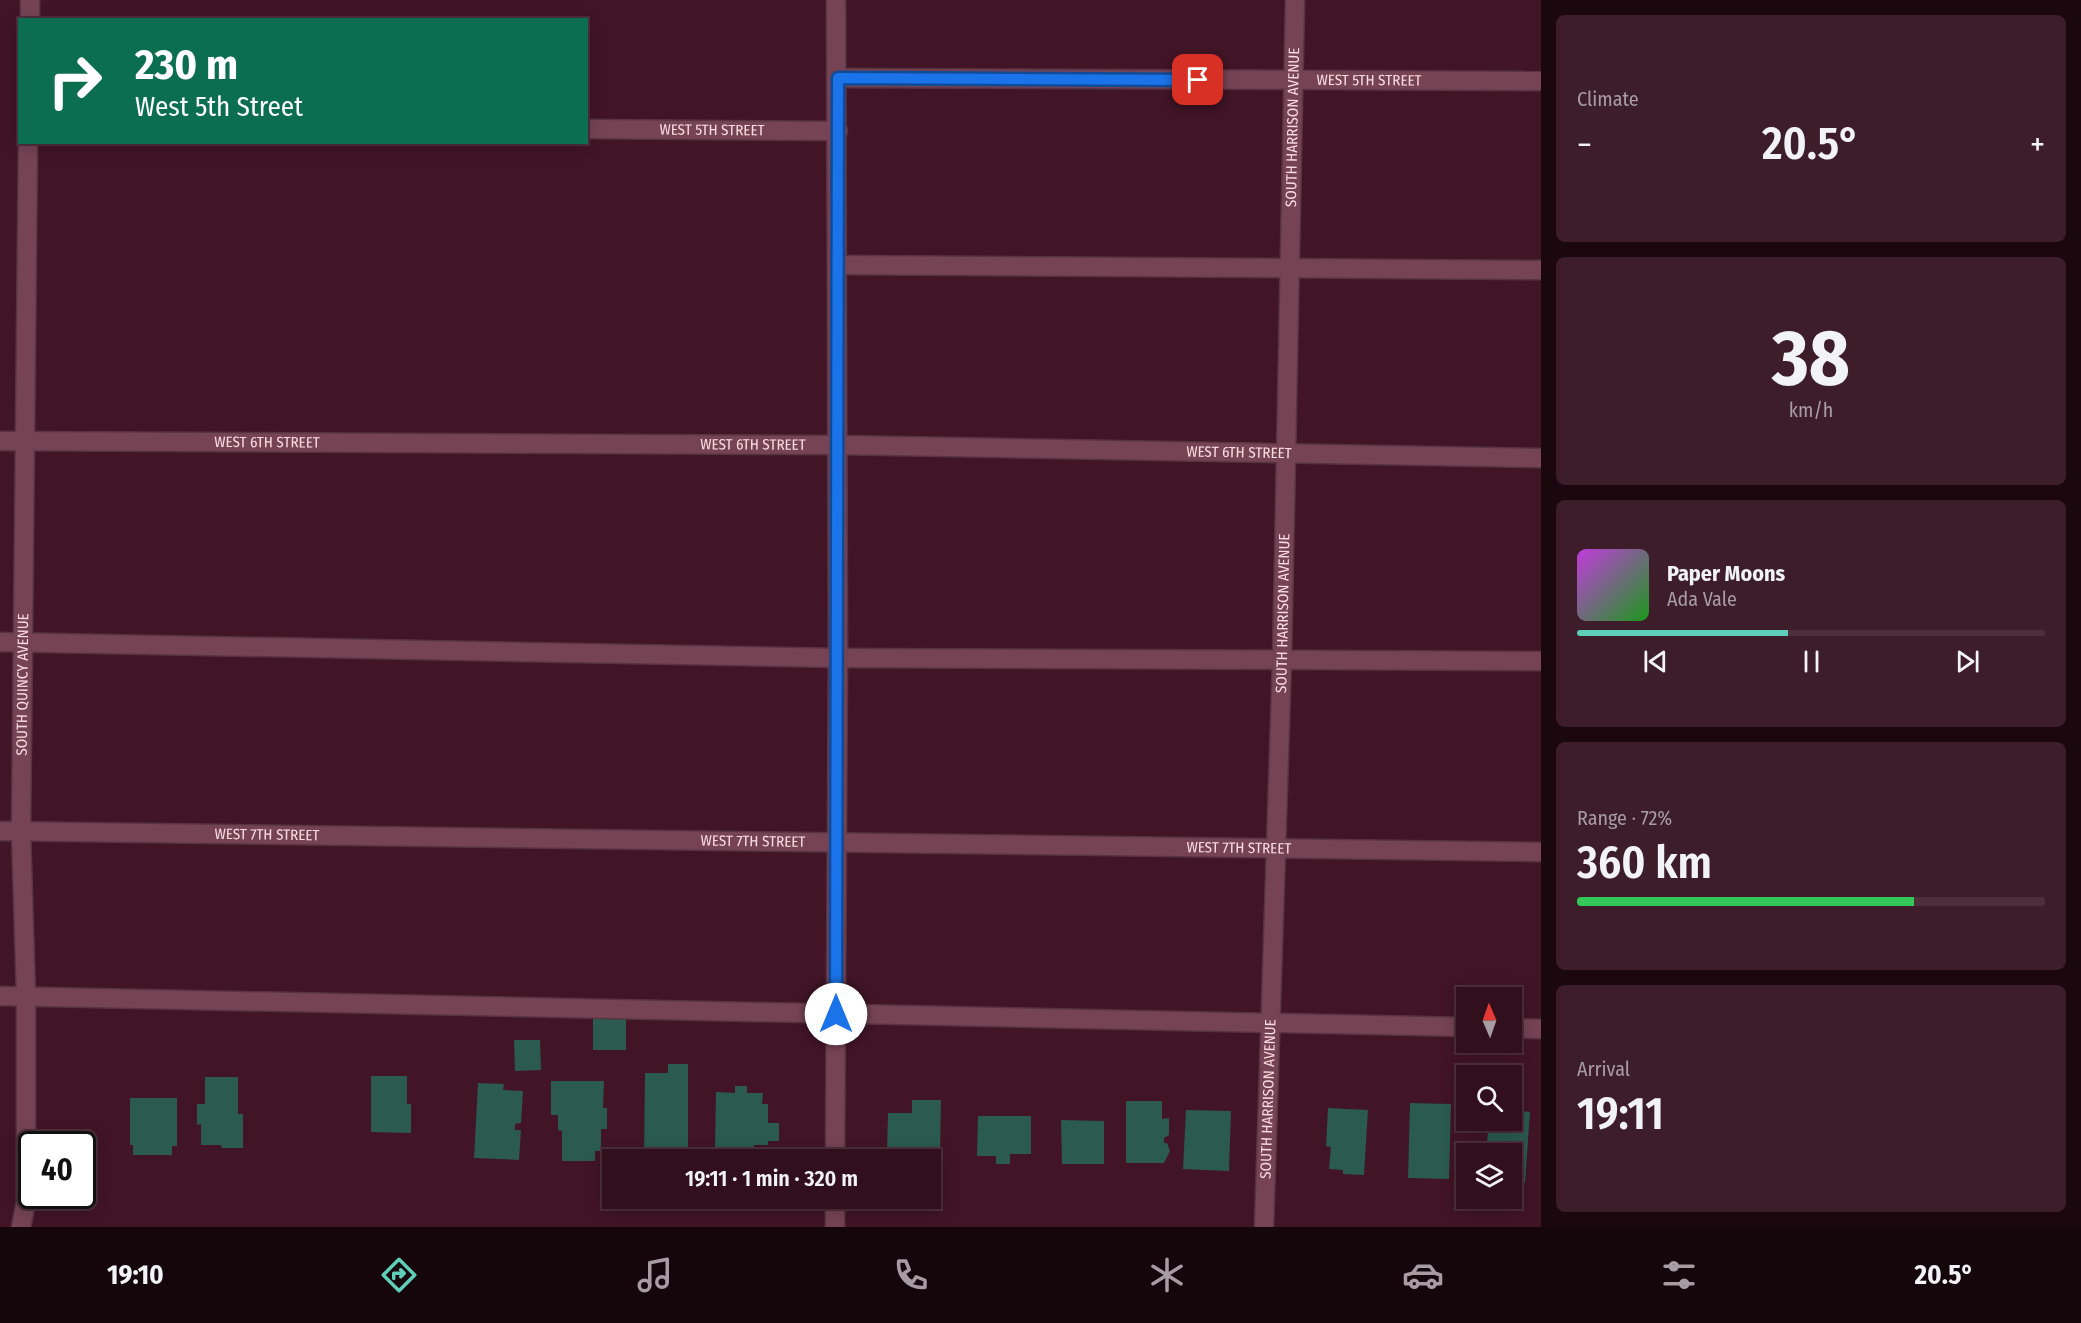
<!DOCTYPE html>
<meta charset="utf-8">
<style>
:root{--surface:#310f1c;--page:#3d1d29;--text:#f1f3f6;--muted:#a89ca3;--line:#4c2f3b;--accent:#5dceb8}
body{margin:0;font-family:"Fira Sans Condensed",sans-serif;background:var(--page);color:var(--text);height:100vh;display:flex;flex-direction:column;font-size:22px;white-space:nowrap}
*{box-sizing:border-box;margin:0}
p{font-size:20px;color:var(--muted)}
.icon{flex:none;width:33px;height:33px;fill:none;stroke:currentColor;stroke-width:2;stroke-linecap:round;stroke-linejoin:round}
.map{position:relative;flex:1;overflow:hidden}
.drawer{display:flex;flex-direction:column;gap:15px;padding:15px;background:#1b080f;width:540px}
.drawer>*{flex:none}
.guide{position:absolute;left:18px;top:18px;width:570px;height:126px;border-radius:0px;box-shadow:0 3px 15px #0003,0 0 0 2px var(--line);background:#0b6e4f;color:#fff;overflow:hidden}
.needle{width:39px;rotate:358deg}
.buttons{position:absolute;left:1456px;top:987px;display:grid;gap:12px}
.buttons a{display:grid;place-items:center;width:66px;height:66px;border-radius:0px;background:var(--surface);box-shadow:0 3px 15px #0003,0 0 0 2px var(--line);font-size:30px}
.speed{position:absolute;left:18px;top:1131px;display:flex;gap:12px;font-size:30px;font-weight:700;text-align:center}
.speed>*{display:grid;place-content:center;width:78px;height:78px;border-radius:50%;background:var(--surface);box-shadow:0 3px 15px #0003,0 0 0 2px var(--line);line-height:1}
.speed .limit{border:3px solid #111;border-radius:9px;background:#fff;color:#111}
.pin{position:absolute;display:grid;place-items:center;width:51px;height:51px;color:#fff;margin:-26px;border-radius:12px;box-shadow:0 3px 9px #0006}
.me{position:absolute;width:66px;margin:-33px;rotate:0deg;stroke-linejoin:round;filter:drop-shadow(0 0 4px #0008)}
.turn{display:flex;align-items:center;gap:21px;height:126px;padding:0 18px;font-size:27px}
.turn .icon{width:78px;height:78px;stroke-width:2.5}
.turn b{display:block;font-size:42px;line-height:51px}
.big{font-size:45px;font-weight:600;line-height:1.1}
.drawer .card{flex:1;display:flex;flex-direction:column;justify-content:center;gap:9px;min-width:0;padding:0 21px;border-radius:9px;background:var(--page)}
.drawer .dial{align-items:center;gap:0}
.dial b{font-size:78px;line-height:1}
.song{display:flex;align-items:center;gap:18px}
.cover{width:72px;height:72px;border-radius:9px;background:linear-gradient(135deg,hsl(290 70% 55%),hsl(120 70% 35%))}
.played{height:6px;border-radius:3px;background:linear-gradient(90deg,var(--accent) 45%,var(--line) 45%)}
.keys{display:flex;justify-content:space-around;direction:ltr}
.heat{display:flex;justify-content:space-between;align-items:center;font-size:33px;direction:ltr}
.charge{height:9px;border-radius:4px;background:linear-gradient(90deg,#34c759 72%,var(--line) 0)}
.trip{position:absolute;left:602px;top:1149px;width:339px;height:60px;border-radius:0px;background:var(--surface);box-shadow:0 3px 15px #0003,0 0 0 2px var(--line);font-weight:600;line-height:60px;text-align:center}
.menu{display:flex;height:96px;justify-content:space-around;align-items:center;background:#14060b;color:var(--muted)}
.menu .icon{width:42px;height:42px}
.menu .selected{color:var(--accent)}
.menu b{font-size:27px;color:var(--text)}
main{display:flex;flex:1;min-height:0}
.map>svg:first-child{display:block}
</style>
<main>
<div class="map">
<svg width="1541" height="1227" viewBox="0 0 1541 1227">
<rect width="100%" height="100%" fill="#411426"/>
<path fill="#2a5a50" d="M 593,1018 L 626,1018 L 626,1050 L 593,1050 Z
M 514,1040 L 540,1040 L 541,1070 L 515,1071 Z
M 668,1064 L 688,1064 L 688,1157 L 644,1157 L 645,1073 L 668,1073 Z
M 371,1076 L 407,1076 L 407,1104 L 411,1104 L 411,1133 L 371,1132 Z
M 205,1077 L 238,1077 L 238,1114 L 243,1114 L 243,1148 L 222,1148 L 221,1145 L 201,1145 L 201,1124 L 197,1125 L 197,1104 L 205,1104 Z
M 551,1081 L 604,1081 L 603,1108 L 607,1108 L 607,1129 L 601,1129 L 601,1151 L 595,1151 L 595,1161 L 562,1161 L 562,1131 L 558,1130 L 558,1115 L 551,1115 Z
M 478,1083 L 504,1084 L 503,1090 L 523,1091 L 521,1123 L 515,1124 L 515,1130 L 521,1130 L 519,1160 L 474,1158 Z
M 735,1086 L 747,1086 L 747,1093 L 763,1093 L 762,1104 L 768,1104 L 768,1123 L 779,1123 L 779,1141 L 768,1141 L 768,1145 L 754,1145 L 753,1159 L 729,1158 L 729,1148 L 715,1148 L 716,1092 L 735,1093 Z
M 130,1098 L 177,1098 L 177,1146 L 172,1146 L 172,1155 L 133,1155 L 133,1145 L 130,1145 Z
M 912,1100 L 941,1100 L 940,1154 L 932,1155 L 932,1160 L 893,1160 L 893,1151 L 887,1151 L 888,1113 L 912,1113 Z
M 1126,1101 L 1162,1101 L 1162,1119 L 1169,1118 L 1169,1135 L 1164,1138 L 1164,1143 L 1167,1143 L 1170,1151 L 1164,1163 L 1126,1163 Z
M 1410,1103 L 1451,1104 L 1449,1179 L 1408,1178 Z
M 1328,1108 L 1368,1110 L 1364,1175 L 1343,1174 L 1343,1170 L 1329,1169 L 1331,1147 L 1326,1146 Z
M 1186,1110 L 1231,1111 L 1229,1171 L 1183,1169 Z
M 1512,1110 L 1530,1112 L 1525,1183 L 1512,1182 L 1512,1154 L 1486,1154 L 1489,1120 L 1512,1120 Z
M 978,1116 L 1031,1116 L 1031,1154 L 1010,1154 L 1010,1164 L 996,1164 L 996,1156 L 977,1156 Z
M 1061,1120 L 1104,1121 L 1104,1164 L 1062,1164 Z"/>
<g fill="none" stroke-linecap="round" stroke-linejoin="round">
<defs>
<g id="minor">
<path d="M 30,20 L 30,0"/>
<path id="s1" d="M 838,78 L 1541,81"/>
<path id="s2" d="M 586,129 L 838,131"/>
<path d="M 838,265 L 1541,270"/>
<path id="s3" d="M 0,441 L 838,445 L 1541,458"/>
<path d="M 0,642 L 838,658 L 1541,661"/>
<path id="s4" d="M 0,831 L 1541,852"/>
<path d="M 0,996 L 1467,1027"/>
<path d="M 1512,1028 L 1541,1029"/>
<path d="M 835,1160 L 838,658 L 836,0"/>
<path id="s5" d="M 21,1227 L 26,1202 L 26,996 L 21,831 L 28,142"/>
<path d="M 835,1227 L 835,1198"/>
<path id="s6" d="M 1264,1227 L 1282,659 L 1295,0"/>
</g>
</defs>
<use href="#minor" stroke="#583442" stroke-width="21"/>
<use href="#minor" stroke="#754354" stroke-width="18"/>
</g>
<g fill="none" stroke-linecap="round" stroke-linejoin="round">
<defs>
<path id="route" d="M 836,1014 L 838,78 L 1198,80"/>
</defs>
<use href="#route" stroke="#114b97" stroke-width="15"/>
<use href="#route" stroke="#1a73e8" stroke-width="10"/>
</g>
<g text-anchor="middle" dominant-baseline="central" stroke-width="6" stroke-linejoin="round" paint-order="stroke">
<g font-size="15" fill="#fadae3" stroke="#411426">
<text stroke="none"><textPath href="#s1" startOffset="531">WEST 5TH STREET</textPath></text>
<text stroke="none"><textPath href="#s6" startOffset="1100">SOUTH HARRISON AVENUE</textPath></text>
<text stroke="none"><textPath href="#s2" startOffset="126">WEST 5TH STREET</textPath></text>
<text stroke="none"><textPath href="#s3" startOffset="267">WEST 6TH STREET</textPath></text>
<text stroke="none"><textPath href="#s3" startOffset="753">WEST 6TH STREET</textPath></text>
<text stroke="none"><textPath href="#s3" startOffset="1239">WEST 6TH STREET</textPath></text>
<text stroke="none"><textPath href="#s6" startOffset="614">SOUTH HARRISON AVENUE</textPath></text>
<text stroke="none"><textPath href="#s5" startOffset="543">SOUTH QUINCY AVENUE</textPath></text>
<text stroke="none"><textPath href="#s4" startOffset="267">WEST 7TH STREET</textPath></text>
<text stroke="none"><textPath href="#s4" startOffset="753">WEST 7TH STREET</textPath></text>
<text stroke="none"><textPath href="#s4" startOffset="1239">WEST 7TH STREET</textPath></text>
<text stroke="none"><textPath href="#s6" startOffset="128">SOUTH HARRISON AVENUE</textPath></text>
</g>
</g>
</svg>
<div class="buttons">
<a><svg class="needle" viewBox="-14 -14 28 28"><path d="M0-13l5 13h-10z" fill="#e53935"/><path d="M0 13l5-13h-10z" fill="#a89ca3"/></svg></a>
<a><svg class="icon" aria-label="search" viewBox="0 0 24 24"><circle cx="10" cy="10" r="6"/><path d="M15 15l6 6"/></svg></a>
<a><svg class="icon" aria-label="layers" viewBox="0 0 24 24"><path d="M12 4l9 5-9 5-9-5zM3 14l9 5 9-5"/></svg></a>
</div>
<div class="speed"><div class="limit">40</div></div>
<div class="pin" style="left:1198px;top:80px;background:#d93025"><svg class="icon" aria-label="arrive" viewBox="0 0 24 24"><path d="M6 21V4h12l-3 4 3 4H6"/></svg></div>
<svg class="me" style="left:836px;top:1014px" viewBox="-20 -20 40 40"><circle r="19" fill="#fff"/><path d="M0-13L10 11 0 6-10 11z" fill="#1a73e8"/></svg>
<div class="trip">19:11 · 1 min · 320 m</div>
<div class="guide">
<div class="turn"><svg class="icon" aria-label="right" viewBox="0 0 24 24"><path d="M7 20v-9h11M14 6l5 5-5 5"/></svg><div><b>230 m</b>West 5th Street</div></div>
</div>
</div>
<section class="drawer">
<div class="card"><p>Climate</p>
<div class="heat"><a>−</a><b class="big">20.5°</b><a>+</a></div>
</div>
<div class="card dial"><b>38</b><p>km/h</p></div>
<div class="card">
<div class="song"><i class="cover"></i><div><b>Paper Moons</b><p>Ada Vale</p></div></div>
<div class="played"></div>
<div class="keys"><svg class="icon" aria-label="previous" viewBox="0 0 24 24"><path d="M18 5L8 12l10 7zM5 5v14"/></svg><svg class="icon" aria-label="pause" viewBox="0 0 24 24"><path d="M8 5v14M16 5v14"/></svg><svg class="icon" aria-label="next" viewBox="0 0 24 24"><path d="M6 5l10 7-10 7zM19 5v14"/></svg></div>
</div>
<div class="card"><p>Range · 72%</p><b class="big">360 km</b><div class="charge"></div></div>
<div class="card"><p>Arrival</p><b class="big">19:11</b></div>
</section>
</main>
<nav class="menu">
<b>19:10</b>
<svg class="icon selected" aria-label="directions" viewBox="0 0 24 24"><path d="M12 3l9 9-9 9-9-9zM9 14v-3h6M13 9l2 2-2 2"/></svg>
<svg class="icon" aria-label="music" viewBox="0 0 24 24"><path d="M9 18V5l10-2v13"/><circle cx="6" cy="18" r="3"/><circle cx="16" cy="16" r="3"/></svg>
<svg class="icon" aria-label="phone" viewBox="0 0 24 24"><path d="M5 4h4l2 5-3 2q2 4 5 5l2-3 5 2v4C11 20 4 13 5 4z"/></svg>
<svg class="icon" aria-label="climate" viewBox="0 0 24 24"><path d="M12 3v18M4 7l16 10M4 17L20 7"/></svg>
<svg class="icon" aria-label="car" viewBox="0 0 24 24"><path d="M5 17H2v-5l4-1 3-4h7l3 4 3 1v5h-3M9 17h6M6 11h13"/><circle cx="7" cy="17" r="2"/><circle cx="17" cy="17" r="2"/></svg>
<svg class="icon" aria-label="filters" viewBox="0 0 24 24"><path d="M4 7h16M4 17h16"/><circle cx="9" cy="7" r="2"/><circle cx="15" cy="17" r="2"/></svg>
<b>20.5°</b>
</nav>
